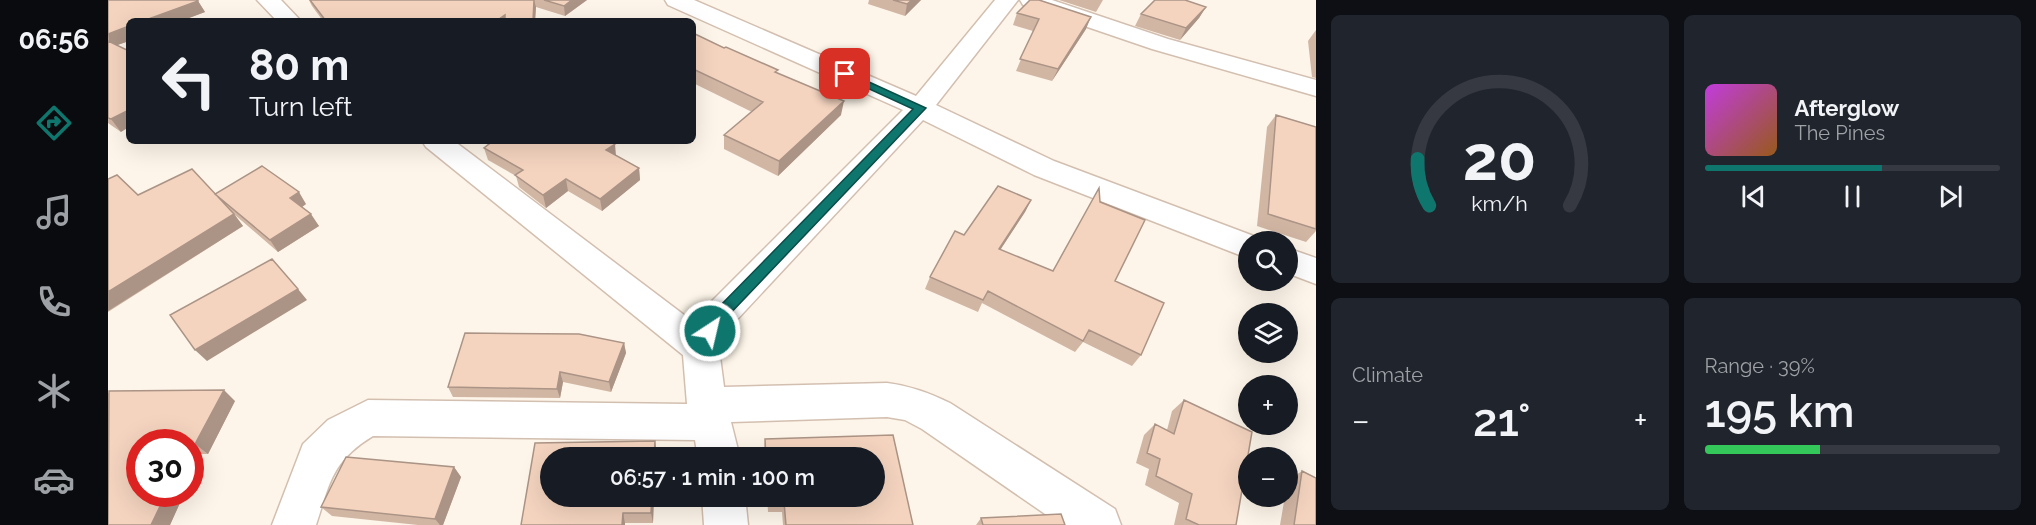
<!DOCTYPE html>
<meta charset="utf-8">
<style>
:root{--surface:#171b24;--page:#20242c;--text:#f1f3f6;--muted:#9ea1a6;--line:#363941;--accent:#0f766e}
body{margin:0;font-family:Raleway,sans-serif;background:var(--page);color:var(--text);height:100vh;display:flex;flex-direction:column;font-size:22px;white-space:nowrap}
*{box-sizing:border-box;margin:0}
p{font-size:20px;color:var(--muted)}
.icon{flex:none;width:33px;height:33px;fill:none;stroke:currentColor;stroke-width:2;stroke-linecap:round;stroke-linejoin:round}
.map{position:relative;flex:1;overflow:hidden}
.sheet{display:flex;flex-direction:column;gap:15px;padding:15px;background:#0d0f14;width:720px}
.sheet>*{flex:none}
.hud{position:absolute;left:18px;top:18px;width:570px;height:126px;border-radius:9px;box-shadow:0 6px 24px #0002;background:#171b24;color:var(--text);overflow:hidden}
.buttons{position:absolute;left:1130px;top:231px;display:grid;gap:12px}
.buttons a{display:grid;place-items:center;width:60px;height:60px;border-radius:50%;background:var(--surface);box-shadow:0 6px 24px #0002;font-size:30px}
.speed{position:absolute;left:18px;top:429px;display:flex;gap:12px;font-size:30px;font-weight:700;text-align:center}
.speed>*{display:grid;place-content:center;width:78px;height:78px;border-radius:50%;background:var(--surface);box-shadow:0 6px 24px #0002;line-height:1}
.speed .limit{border:9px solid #d22;background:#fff;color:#111}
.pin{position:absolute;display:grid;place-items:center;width:51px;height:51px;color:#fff;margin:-26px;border-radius:12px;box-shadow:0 3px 9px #0006}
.me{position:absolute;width:66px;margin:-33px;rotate:35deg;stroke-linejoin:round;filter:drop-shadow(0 0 4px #0008)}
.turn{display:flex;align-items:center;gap:21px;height:126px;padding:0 24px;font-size:27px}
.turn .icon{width:78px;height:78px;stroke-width:2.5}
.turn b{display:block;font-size:42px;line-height:51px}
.big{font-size:45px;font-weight:600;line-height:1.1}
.sheet .card{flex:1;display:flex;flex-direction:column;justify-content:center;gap:9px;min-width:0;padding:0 21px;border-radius:9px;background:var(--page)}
.sheet .dial{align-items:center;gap:0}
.dial svg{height:156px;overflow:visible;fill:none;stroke:var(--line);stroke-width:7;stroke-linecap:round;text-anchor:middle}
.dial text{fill:var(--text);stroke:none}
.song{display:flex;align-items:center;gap:18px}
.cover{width:72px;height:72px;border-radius:9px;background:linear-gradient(135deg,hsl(290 70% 55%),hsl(30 70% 35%))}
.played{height:6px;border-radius:3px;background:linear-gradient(90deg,var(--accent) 60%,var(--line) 60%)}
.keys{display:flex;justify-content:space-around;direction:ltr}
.heat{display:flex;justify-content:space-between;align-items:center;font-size:33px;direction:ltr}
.charge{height:9px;border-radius:4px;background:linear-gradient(90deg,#34c759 39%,var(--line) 0)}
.sheet .tiles{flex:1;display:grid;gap:15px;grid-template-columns:repeat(2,1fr)}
.trip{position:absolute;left:432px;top:447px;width:345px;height:60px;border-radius:30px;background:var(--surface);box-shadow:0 6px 24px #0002;font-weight:600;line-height:60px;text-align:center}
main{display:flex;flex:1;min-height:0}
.menu{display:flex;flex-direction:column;width:108px;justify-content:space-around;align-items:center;background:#090b0e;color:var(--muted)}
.menu .icon{width:42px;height:42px}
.menu .active{color:var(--accent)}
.menu b{font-size:27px;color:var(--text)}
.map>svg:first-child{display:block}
</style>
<main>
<nav class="menu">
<b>06:56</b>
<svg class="icon active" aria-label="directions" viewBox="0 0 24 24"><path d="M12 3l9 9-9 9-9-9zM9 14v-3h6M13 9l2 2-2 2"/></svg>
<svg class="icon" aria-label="music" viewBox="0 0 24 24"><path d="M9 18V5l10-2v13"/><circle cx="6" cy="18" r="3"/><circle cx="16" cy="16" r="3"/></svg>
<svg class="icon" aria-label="phone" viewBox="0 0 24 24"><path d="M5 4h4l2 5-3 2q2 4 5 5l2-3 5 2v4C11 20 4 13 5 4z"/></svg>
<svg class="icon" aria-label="climate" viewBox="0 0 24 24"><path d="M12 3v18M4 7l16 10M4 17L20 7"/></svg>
<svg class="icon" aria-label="car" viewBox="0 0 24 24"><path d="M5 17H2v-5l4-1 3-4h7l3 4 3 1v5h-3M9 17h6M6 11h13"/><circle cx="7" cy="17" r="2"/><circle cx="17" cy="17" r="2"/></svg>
</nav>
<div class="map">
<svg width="1208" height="525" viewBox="0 0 1208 525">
<rect width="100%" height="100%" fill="#fdf5e9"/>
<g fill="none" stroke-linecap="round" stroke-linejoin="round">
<defs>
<path id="street" d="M 149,0 L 173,0 L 193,21 L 169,21 Z
M 557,0 L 586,0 L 808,96 L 887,0 L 910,0 L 828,105 L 946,161 L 1151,238 L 1154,242 L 1140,242 L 1140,258 L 1129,254 L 926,175 L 815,120 L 624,325 L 611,349 L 616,387 L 779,383 C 803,386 821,393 842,403 L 1007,509 L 1013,525 L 953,525 L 814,429 L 797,420 L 779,417 L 623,422 L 632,458 L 590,458 L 587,440 L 265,436 C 224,461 222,482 208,525 L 164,525 L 195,444 L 220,420 L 260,400 L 579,404 L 575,355 L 318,147 L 314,141 L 346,141 L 588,324 L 600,305 L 795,110 L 560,5 Z
M 912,0 L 944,0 L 1060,39 L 1208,80 L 1208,96 L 1044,49 L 915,5 Z
M 1179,248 L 1208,258 L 1208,284 L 1179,273 Z
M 594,496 L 637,496 L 640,525 L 596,525 Z"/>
</defs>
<use href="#street" stroke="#d3bfb0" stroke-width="3"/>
<use href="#street" fill="#fff" fill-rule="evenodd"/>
</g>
<path fill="#d2b6a4" d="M 0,0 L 90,1 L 97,12 L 73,21 L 21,21 L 21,41 L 9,45 L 13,132 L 0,123 Z
M 201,0 L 479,0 L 457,16 L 428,7 L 427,21 L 215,21 L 204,6 Z
M 761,0 L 813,0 L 797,16 L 760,4 Z
M 951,0 L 995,0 L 988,12 Z
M 1098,7 L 1091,18 L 1072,40 L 1027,26 L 1033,14 Z
M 909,13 L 978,29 L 944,81 L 908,71 L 925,31 L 905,25 Z
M 1208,30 L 1208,78 L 1204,77 L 1200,41 Z
M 585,33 L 670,73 L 733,115 L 670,176 L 616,149 L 616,135 L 644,112 L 585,83 Z
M 1168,115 L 1208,127 L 1208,231 L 1198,242 L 1149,226 L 1159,127 Z
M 378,141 L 502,141 L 508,156 L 531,168 L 532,180 L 494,211 L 460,191 L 438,208 L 411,187 L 408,176 L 380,160 L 376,148 L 380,145 Z
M 0,179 L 30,195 L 107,194 L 198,204 L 194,207 L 211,226 L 170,252 L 127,215 L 135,226 L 0,312 Z
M 923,200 L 917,212 L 892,250 L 944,271 L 992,202 L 1007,281 L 1033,355 L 1024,366 L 975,342 L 967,352 L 874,303 L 870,312 L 817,289 L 822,277 L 856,235 Z
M 516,343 L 518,353 L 503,392 L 455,382 L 452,398 L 345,397 L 340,387 Z
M 0,393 L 127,401 L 100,454 L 93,454 L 82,478 L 82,442 L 32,494 L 76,494 L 62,525 L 0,525 Z
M 1076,400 L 1128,525 L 1066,525 L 1071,503 L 1037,485 L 1041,469 L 1028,463 L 1036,435 L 1047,424 L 1059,430 L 1064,411 Z
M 785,435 L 805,525 L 675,525 L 674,512 L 660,512 L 659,496 L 766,496 L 766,458 L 656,458 L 656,449 L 657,439 Z
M 547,441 L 548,458 L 442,458 L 442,496 L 546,496 L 545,523 L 517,523 L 517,525 L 413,525 L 427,443 Z
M 346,467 L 353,477 L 335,525 L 310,525 L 224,516 L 213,507 Z
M 1194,471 L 1208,525 L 1172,525 L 1177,496 L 1179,496 L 1179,481 Z
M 873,518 L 957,525 L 868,525 Z"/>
<path fill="#ab9486" d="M 426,0 L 428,7 L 427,21 L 425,21 Z
M 464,0 L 479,0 L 457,16 L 456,6 Z
M 804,0 L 813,0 L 797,16 L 799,4 Z
M 90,1 L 97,12 L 73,21 L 35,21 Z
M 1098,7 L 1091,18 L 1072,40 L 1078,28 Z
M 397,15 L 399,21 L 388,21 Z
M 983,17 L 978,29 L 944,81 L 950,69 Z
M 21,26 L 21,41 L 1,48 L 0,34 Z
M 736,101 L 733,115 L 670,176 L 671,161 Z
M 21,110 L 21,127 L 13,132 L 3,119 Z
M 507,144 L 508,156 L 498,150 Z
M 531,168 L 532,180 L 494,211 L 492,199 Z
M 458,179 L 460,191 L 438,208 L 435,195 Z
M 191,192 L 198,204 L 190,210 L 182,198 Z
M 923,200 L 917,212 L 885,261 L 891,249 Z
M 126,214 L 135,226 L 0,311 L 0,292 Z
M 203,214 L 211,226 L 170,252 L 162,240 Z
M 190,289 L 199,300 L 99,361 L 87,350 Z
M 516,343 L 518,353 L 503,392 L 501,382 Z
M 452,372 L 455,382 L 452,398 L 449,389 Z
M 116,390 L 127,401 L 100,454 L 87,444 Z
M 547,441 L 549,452 L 548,458 L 546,458 Z
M 82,446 L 93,454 L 82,478 Z
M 346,467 L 353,477 L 335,525 L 332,525 L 327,519 Z
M 58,494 L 76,494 L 62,525 L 43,525 Z
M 544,496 L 546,496 L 545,523 L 543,513 Z
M 515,513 L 517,523 L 517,525 L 514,525 Z"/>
<path fill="#f4d4bf" stroke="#ab9486" stroke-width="1.5" d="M 0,0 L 90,0 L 90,1 L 35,21 L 21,21 L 21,26 L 0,34 Z
M 202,0 L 426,0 L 425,21 L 397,21 L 397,15 L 388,21 L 218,21 Z
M 436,0 L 464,0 L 456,6 Z
M 785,0 L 804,0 L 799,4 Z
M 922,0 L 931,0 L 983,17 L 950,69 L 912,59 L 931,19 L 909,13 Z
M 1047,0 L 1077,0 L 1098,7 L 1078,28 L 1033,14 Z
M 585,33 L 616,48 L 618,47 L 670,70 L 667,72 L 736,101 L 671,161 L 616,135 L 655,102 L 585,69 Z
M 0,41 L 21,51 L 21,110 L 3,119 L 0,118 Z
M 1168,115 L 1208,127 L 1208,229 L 1160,214 Z
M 385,141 L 502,141 L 507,144 L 498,150 L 531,168 L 492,199 L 458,179 L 435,195 L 407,175 L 415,170 L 376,148 Z
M 154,166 L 191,192 L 182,198 L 203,214 L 162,240 L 107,194 Z
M 84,169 L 126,214 L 0,292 L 0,179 L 9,175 L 30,195 Z
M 890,186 L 923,200 L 891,249 L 945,271 L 991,188 L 992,202 L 1037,220 L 1007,281 L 1056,303 L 1033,355 L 981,330 L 975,341 L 880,291 L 875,300 L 822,277 L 847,231 L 856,235 Z
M 164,259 L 190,289 L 87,350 L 62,315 Z
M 357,333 L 471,334 L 516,343 L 501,382 L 452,372 L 449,389 L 340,387 Z
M 116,390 L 87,444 L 82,444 L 82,442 L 32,442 L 32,494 L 58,494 L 43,525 L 0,525 L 1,391 Z
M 1076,400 L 1144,432 L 1128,525 L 1091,525 L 1078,519 L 1084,494 L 1048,476 L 1052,459 L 1039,453 L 1047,424 L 1066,434 Z
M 785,435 L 805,525 L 678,525 L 676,502 L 662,503 L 661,496 L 766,496 L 766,458 L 658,458 L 657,439 Z
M 547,441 L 546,458 L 442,458 L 442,496 L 544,496 L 543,513 L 515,513 L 514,525 L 413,525 L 427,443 Z
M 238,457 L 346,467 L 327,519 L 213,507 Z
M 1194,471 L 1208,478 L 1208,525 L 1186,525 Z
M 953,514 L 957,525 L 875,525 L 873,518 Z"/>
<path fill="#0f766e" stroke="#0a4d48" stroke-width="1.5" d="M 737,71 L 818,108 L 617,319 L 608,336 L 597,336 L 595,331 L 607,311 L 805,109 L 733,76 L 732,74 Z"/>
</svg>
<div class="buttons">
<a><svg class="icon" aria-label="search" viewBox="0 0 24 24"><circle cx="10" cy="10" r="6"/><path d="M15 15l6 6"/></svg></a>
<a><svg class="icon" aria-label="layers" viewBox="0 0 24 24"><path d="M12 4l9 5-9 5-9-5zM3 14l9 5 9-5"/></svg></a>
<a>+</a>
<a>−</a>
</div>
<div class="speed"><div class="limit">30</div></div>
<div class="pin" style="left:737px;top:74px;background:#d93025"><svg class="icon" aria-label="arrive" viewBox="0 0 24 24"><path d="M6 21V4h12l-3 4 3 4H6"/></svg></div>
<svg class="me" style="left:602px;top:331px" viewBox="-20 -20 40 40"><circle r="17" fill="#0f766e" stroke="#fff" stroke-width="3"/><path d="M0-11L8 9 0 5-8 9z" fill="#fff"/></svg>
<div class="trip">06:57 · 1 min · 100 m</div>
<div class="hud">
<div class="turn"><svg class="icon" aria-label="left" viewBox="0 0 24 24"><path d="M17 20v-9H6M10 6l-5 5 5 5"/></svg><div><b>80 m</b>Turn left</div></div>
</div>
</div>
<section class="sheet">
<div class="tiles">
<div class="card dial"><svg viewBox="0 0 100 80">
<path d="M14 69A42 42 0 1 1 86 69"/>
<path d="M14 69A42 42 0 0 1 8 45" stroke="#0f766e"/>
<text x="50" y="56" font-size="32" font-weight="700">20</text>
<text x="50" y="72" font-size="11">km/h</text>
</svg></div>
<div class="card">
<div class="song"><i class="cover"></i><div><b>Afterglow</b><p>The Pines</p></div></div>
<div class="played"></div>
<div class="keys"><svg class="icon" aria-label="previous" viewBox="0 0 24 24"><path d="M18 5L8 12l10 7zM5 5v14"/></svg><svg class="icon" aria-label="pause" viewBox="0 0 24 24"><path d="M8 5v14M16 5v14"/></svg><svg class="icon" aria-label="next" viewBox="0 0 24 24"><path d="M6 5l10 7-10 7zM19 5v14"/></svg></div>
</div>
<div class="card"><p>Climate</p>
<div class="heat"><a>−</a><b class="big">21°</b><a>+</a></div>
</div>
<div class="card"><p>Range · 39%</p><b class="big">195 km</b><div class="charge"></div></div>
</div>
</section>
</main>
